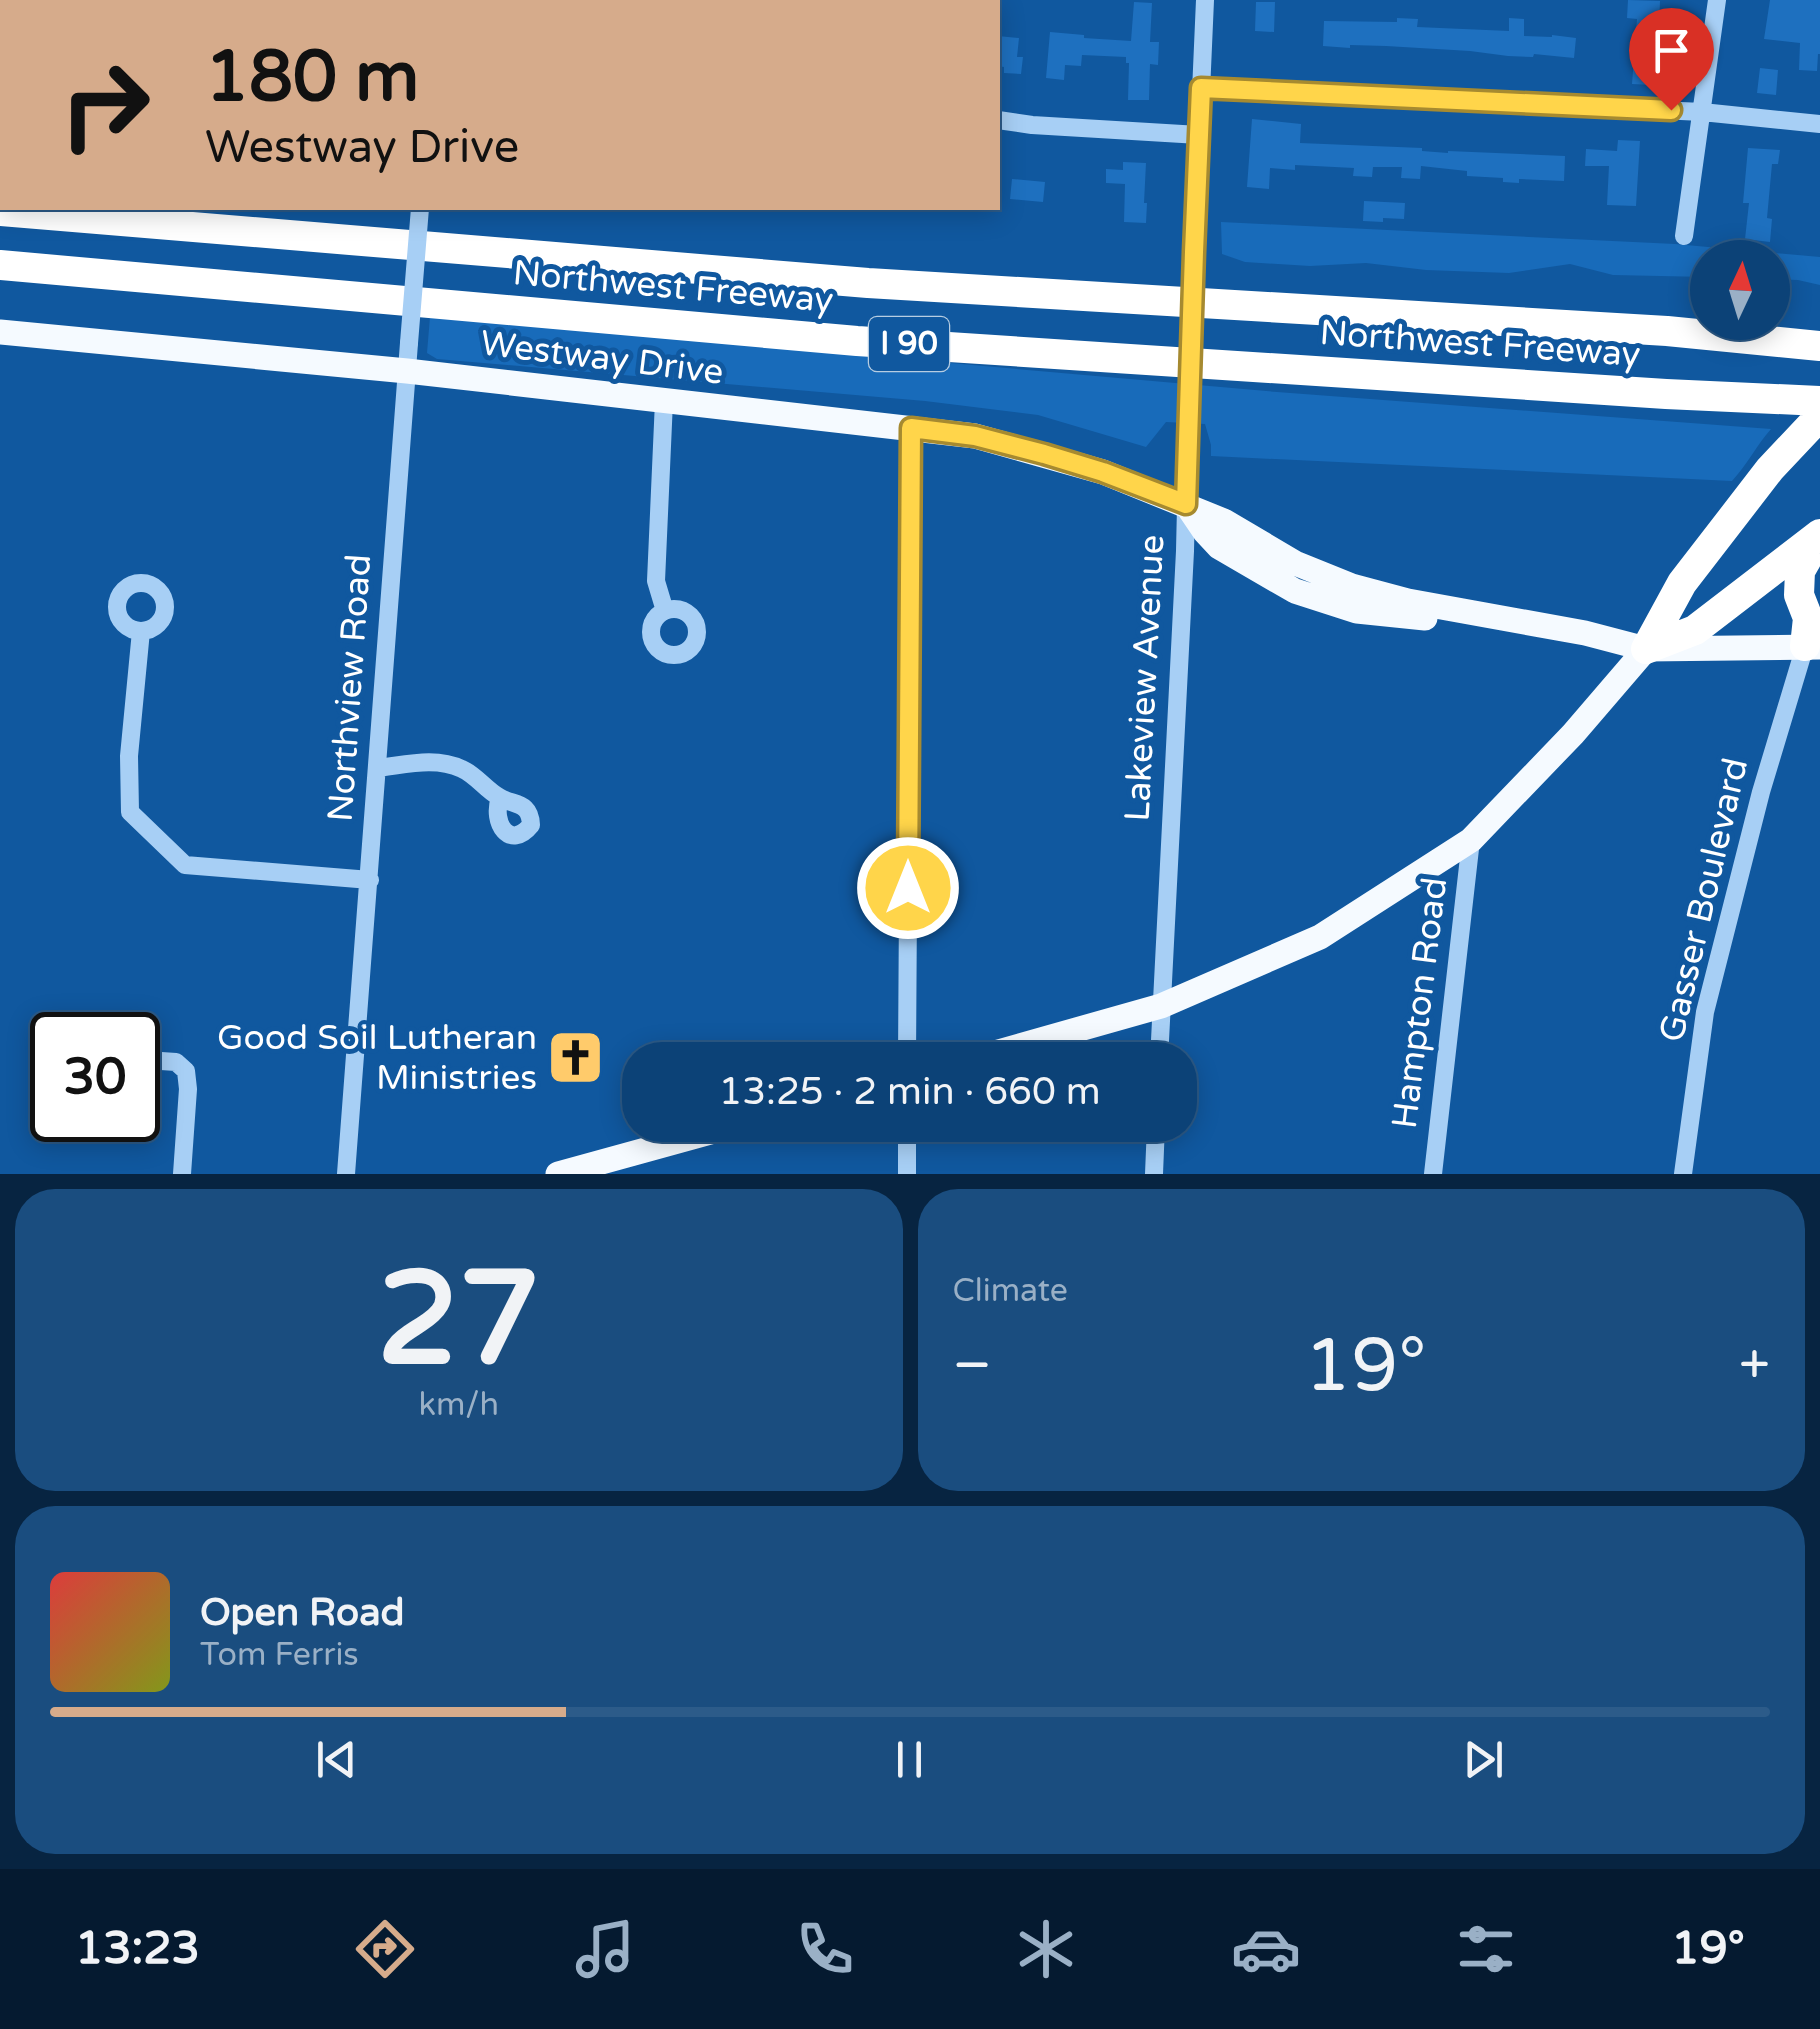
<!DOCTYPE html>
<meta charset="utf-8">
<style>
:root{--surface:#0c4277;--page:#1a4d7f;--text:#f1f3f6;--muted:#9ab0c6;--line:#2c5b89;--accent:#d6ab8b}
body{margin:0;font-family:"Varela Round",sans-serif;background:var(--page);color:var(--text);height:100vh;display:flex;flex-direction:column;font-size:38px;white-space:nowrap}
*{box-sizing:border-box;margin:0}
p{font-size:32px;color:var(--muted)}
.icon{flex:none;width:55px;height:55px;fill:none;stroke:currentColor;stroke-width:2;stroke-linecap:round;stroke-linejoin:round}
.map{position:relative;height:1174px;overflow:hidden}
.side{display:flex;flex-direction:column;gap:15px;padding:15px;background:#072441;flex:1}
.side>*{flex:none}
.banner{position:absolute;left:0px;top:0px;width:1000px;height:210px;box-shadow:0 5px 25px #0003,0 0 0 2px var(--line);background:#d6ab8b;color:#111;overflow:hidden}
.needle{width:65px;rotate:4deg}
.buttons{position:absolute;left:1690px;top:240px;display:grid;gap:20px}
.buttons a{display:grid;place-items:center;width:100px;height:100px;border-radius:50%;background:var(--surface);box-shadow:0 5px 25px #0003,0 0 0 2px var(--line);font-size:50px}
.speed{position:absolute;left:30px;top:1012px;display:flex;gap:20px;font-size:50px;font-weight:700;text-align:center}
.speed>*{display:grid;place-content:center;width:130px;height:130px;border-radius:50%;background:var(--surface);box-shadow:0 5px 25px #0003,0 0 0 2px var(--line);line-height:1}
.speed .limit{border:5px solid #111;border-radius:15px;background:#fff;color:#111}
.pin{position:absolute;display:grid;place-items:center;width:85px;height:85px;color:#fff;margin:-102px -42px;border-radius:50% 50% 50% 0;rotate:-45deg;box-shadow:0 0 10px #0007}
.pin .icon{rotate:45deg}
.me{position:absolute;width:110px;margin:-55px;rotate:0deg;stroke-linejoin:round;filter:drop-shadow(0 0 8px #0008)}
.turn{display:flex;align-items:center;gap:35px;height:210px;padding:0 40px;font-size:45px}
.turn .icon{width:130px;height:130px;stroke-width:2.5}
.turn b{display:block;font-size:70px;line-height:85px}
.big{font-size:75px;font-weight:600;line-height:1.1}
.side .card{flex:1;display:flex;flex-direction:column;justify-content:center;gap:15px;min-width:0;padding:0 35px;border-radius:40px;background:var(--page)}
.side .dial{align-items:center;gap:0}
.dial b{font-size:130px;line-height:1}
.song{display:flex;align-items:center;gap:30px}
.cover{width:120px;height:120px;border-radius:15px;background:linear-gradient(135deg,hsl(0 70% 55%),hsl(70 70% 35%))}
.played{height:10px;border-radius:5px;background:linear-gradient(90deg,var(--accent) 30%,var(--line) 30%)}
.keys{display:flex;justify-content:space-around;direction:ltr}
.heat{display:flex;justify-content:space-between;align-items:center;font-size:55px;direction:ltr}
.side .tiles{flex:1;display:grid;gap:15px;grid-template-columns:1fr 1fr}
.card:last-child{grid-column:span 2}
.trip{position:absolute;left:622px;top:1042px;width:575px;height:100px;border-radius:40px;background:var(--surface);box-shadow:0 5px 25px #0003,0 0 0 2px var(--line);font-weight:600;line-height:100px;text-align:center}
.menu{display:flex;height:160px;justify-content:space-around;align-items:center;background:#051a30;color:var(--muted)}
.menu .icon{width:70px;height:70px}
.menu .on{color:var(--accent)}
.menu b{font-size:45px;color:var(--text)}
.map>svg:first-child{display:block}
</style>
<div class="map">
<svg width="1820" height="1174" viewBox="0 0 1820 1174">
<rect width="100%" height="100%" fill="#10589f"/>
<path fill="#186bba" d="M 1221,222 L 1675,244 L 1820,257 L 1820,285 L 1798,280 L 1773,279 L 1772,258 L 1708,258 L 1707,277 L 1613,275 L 1570,264 L 1509,273 L 1426,270 L 1366,263 L 1310,266 L 1245,262 L 1222,254 Z
M 430,317 L 1277,392 L 1771,429 C 1756,446 1747,465 1732,481 L 1211,456 L 1211,445 L 1205,424 L 1166,422 L 1146,447 L 1038,415 L 925,401 L 437,359 L 427,353 Z"/>
<path fill="#1e70bf" d="M 1628,0 L 1660,1 L 1658,55 L 1654,55 L 1652,85 L 1632,84 L 1637,19 L 1627,18 Z
M 1770,0 L 1820,0 L 1820,54 L 1818,54 L 1817,71 L 1799,70 L 1800,43 L 1764,39 Z
M 1134,2 L 1152,3 L 1150,42 L 1159,42 L 1158,65 L 1150,64 L 1149,100 L 1128,100 L 1129,63 L 1126,63 L 1126,57 L 1082,55 L 1081,66 L 1065,65 L 1064,80 L 1046,78 L 1050,32 L 1084,35 L 1084,38 L 1131,41 Z
M 1256,2 L 1275,2 L 1274,32 L 1255,31 Z
M 1397,18 L 1418,19 L 1417,27 L 1509,31 L 1509,18 L 1524,19 L 1524,36 L 1552,37 L 1552,35 L 1576,38 L 1574,58 L 1534,54 L 1533,57 L 1508,56 L 1470,51 L 1386,46 L 1350,45 L 1350,48 L 1323,46 L 1324,21 L 1397,22 Z
M 998,36 L 1019,38 L 1017,57 L 1023,57 L 1021,74 L 1004,73 L 1004,67 L 998,66 Z
M 1760,68 L 1778,70 L 1776,95 L 1757,93 Z
M 1252,119 L 1301,124 L 1300,143 L 1422,148 L 1422,151 L 1448,153 L 1448,151 L 1565,156 L 1564,181 L 1519,179 L 1519,183 L 1503,182 L 1503,178 L 1467,176 L 1467,171 L 1421,166 L 1420,179 L 1401,178 L 1402,167 L 1373,167 L 1372,177 L 1353,176 L 1354,168 L 1295,165 L 1295,170 L 1270,168 L 1269,189 L 1247,187 Z
M 1618,140 L 1640,141 L 1636,206 L 1607,205 L 1609,166 L 1585,166 L 1586,149 L 1617,151 Z
M 1748,148 L 1780,150 L 1778,164 L 1772,164 L 1767,218 L 1772,219 L 1770,242 L 1745,239 L 1749,203 L 1743,203 Z
M 1123,162 L 1146,163 L 1144,203 L 1147,203 L 1146,223 L 1124,222 L 1125,184 L 1106,183 L 1106,169 L 1123,170 Z
M 1012,179 L 1045,182 L 1043,202 L 1010,199 Z
M 1364,201 L 1405,203 L 1404,219 L 1383,218 L 1383,222 L 1363,221 Z"/>
<g fill="none" stroke-linecap="round" stroke-linejoin="round">
<path stroke="#a7cff5" stroke-width="18" d="M 435,2 L 435,0
M 1201,88 L 1702,112 L 1820,124
M 998,120 L 1032,125 L 1199,135
M 1684,236 L 1717,0
M 1194,252 L 1205,0
M 664,401 L 656,581 L 665,611
M117 607a24 24 0 1 1 48 0a24 24 0 1 1-48 0Z
M651 632a23 23 0 1 1 46 0a23 23 0 1 1-46 0Z
M 141,631 L 129,756 L 130,812 L 185,865 L 370,880
M 377,768 C 405,765 435,756 462,769 C 476,775 486,790 499,797 C 514,806 530,801 531,825 C 510,851 491,823 500,798
M 146,1060 L 176,1062 L 186,1071 L 188,1089 L 182,1174
M 907,1060 L 911,429
M 1159,1060 L 1185,551 L 1188,418
M 346,1174 L 409,343
M 907,1174 L 907,1125
M 1154,1174 L 1156,1125
M 1433,1174 L 1471,840
M 1683,1174 L 1705,1012 L 1761,792 L 1805,646"/>
<path stroke="#f5faff" stroke-width="25" d="M 0,332 L 407,371 L 975,436 L 1103,472 L 1224,521 L 1295,563 L 1352,586 L 1408,601 L 1585,633 L 1646,649 L 1820,647
M 1186,504 L 1205,532 L 1219,547 L 1295,591 L 1357,611 L 1425,618
M 970,1060 L 1161,1006 L 1320,937 L 1471,840 L 1573,734 L 1646,649
M 558,1174 L 736,1125"/>
<path stroke="#fff" stroke-width="30" d="M 0,211 L 868,283 L 1667,331 L 1820,346
M 0,265 L 857,341 L 1666,394 L 1820,401
M 1805,646 L 1808,618 L 1799,595 L 1800,571 L 1817,541
M 1646,649 L 1682,583 L 1770,469 L 1820,416
M 1646,649 L 1695,630 L 1820,534"/>
<path stroke="#a7cff5" stroke-width="18" d="M 409,343 L 420,208
M 1188,418 L 1194,252"/>
</g>
<g fill="none" stroke-linecap="round" stroke-linejoin="round">
<defs>
<path id="route" d="M 908,888 L 911,428 L 975,436 L 1044,454 L 1103,472 L 1186,504 L 1194,252 L 1201,88 L 1671,110"/>
</defs>
<use href="#route" stroke="#a68a30" stroke-width="25"/>
<use href="#route" stroke="#ffd54a" stroke-width="18"/>
</g>
<defs>
<symbol id="church-square" viewBox="-11 -11 22 22"><rect x="-9" y="-9" width="18" height="18" rx="4" fill="#ffcb6b" stroke="#10589f"/><path d="M-1.2-6h2.4v3.5h3.3v2.4h-3.3V6h-2.4V-.1h-3.3v-2.4h3.3Z" fill="#111"/></symbol>
</defs>
<g fill-rule="evenodd">
<use href="#church-square" x="544" y="1026" width="63" height="63"/>
</g>
<g text-anchor="middle" dominant-baseline="central" stroke-width="10" stroke-linejoin="round" paint-order="stroke">
<rect fill="#10589f" stroke="#b7cde2" stroke-width="2.5" x="869" y="317" width="80" height="54" rx="8"/>
<g font-size="32" font-weight="bold" fill="#fff">
<text x="909" y="344">I 90</text>
</g>
<g font-size="35" fill="#fff" stroke="#10589f">
<text transform="translate(673 287) rotate(5)">Northwest Freeway</text>
<text transform="translate(1480 344) rotate(4)">Northwest Freeway</text>
<text transform="translate(602 358) rotate(7)">Westway Drive</text>
<text transform="translate(1145 678) rotate(-87)">Lakeview Avenue</text>
<text transform="translate(350 688) rotate(-86)">Northview Road</text>
<text transform="translate(1704 900) rotate(-77)">Gasser Boulevard</text>
<text transform="translate(1420 1003) rotate(-83)">Hampton Road</text>
</g>
<g font-size="35" fill="#fff" stroke="#10589f" text-anchor="end">
<text x="537" y="1038">Good Soil Lutheran<tspan x="537" dy="40">Ministries</tspan></text>
</g>
</g>
</svg>
<div class="buttons">
<a><svg class="needle" viewBox="-14 -14 28 28"><path d="M0-13l5 13h-10z" fill="#e53935"/><path d="M0 13l5-13h-10z" fill="#9ab0c6"/></svg></a>
</div>
<div class="speed"><div class="limit">30</div></div>
<div class="pin" style="left:1671px;top:110px;background:#d93025"><svg class="icon" aria-label="arrive" viewBox="0 0 24 24"><path d="M6 21V4h12l-3 4 3 4H6"/></svg></div>
<svg class="me" style="left:908px;top:888px" viewBox="-20 -20 40 40"><circle r="17" fill="#ffd54a" stroke="#fff" stroke-width="3"/><path d="M0-11L8 9 0 5-8 9z" fill="#fff"/></svg>
<div class="trip">13:25 · 2 min · 660 m</div>
<div class="banner">
<div class="turn"><svg class="icon" aria-label="right" viewBox="0 0 24 24"><path d="M7 20v-9h11M14 6l5 5-5 5"/></svg><div><b>180 m</b>Westway Drive</div></div>
</div>
</div>
<section class="side">
<div class="tiles">
<div class="card dial"><b>27</b><p>km/h</p></div>
<div class="card"><p>Climate</p>
<div class="heat"><a>−</a><b class="big">19°</b><a>+</a></div>
</div>
<div class="card">
<div class="song"><i class="cover"></i><div><b>Open Road</b><p>Tom Ferris</p></div></div>
<div class="played"></div>
<div class="keys"><svg class="icon" aria-label="previous" viewBox="0 0 24 24"><path d="M18 5L8 12l10 7zM5 5v14"/></svg><svg class="icon" aria-label="pause" viewBox="0 0 24 24"><path d="M8 5v14M16 5v14"/></svg><svg class="icon" aria-label="next" viewBox="0 0 24 24"><path d="M6 5l10 7-10 7zM19 5v14"/></svg></div>
</div>
</div>
</section>
<nav class="menu">
<b>13:23</b>
<svg class="icon on" aria-label="directions" viewBox="0 0 24 24"><path d="M12 3l9 9-9 9-9-9zM9 14v-3h6M13 9l2 2-2 2"/></svg>
<svg class="icon" aria-label="music" viewBox="0 0 24 24"><path d="M9 18V5l10-2v13"/><circle cx="6" cy="18" r="3"/><circle cx="16" cy="16" r="3"/></svg>
<svg class="icon" aria-label="phone" viewBox="0 0 24 24"><path d="M5 4h4l2 5-3 2q2 4 5 5l2-3 5 2v4C11 20 4 13 5 4z"/></svg>
<svg class="icon" aria-label="climate" viewBox="0 0 24 24"><path d="M12 3v18M4 7l16 10M4 17L20 7"/></svg>
<svg class="icon" aria-label="car" viewBox="0 0 24 24"><path d="M5 17H2v-5l4-1 3-4h7l3 4 3 1v5h-3M9 17h6M6 11h13"/><circle cx="7" cy="17" r="2"/><circle cx="17" cy="17" r="2"/></svg>
<svg class="icon" aria-label="filters" viewBox="0 0 24 24"><path d="M4 7h16M4 17h16"/><circle cx="9" cy="7" r="2"/><circle cx="15" cy="17" r="2"/></svg>
<b>19°</b>
</nav>
